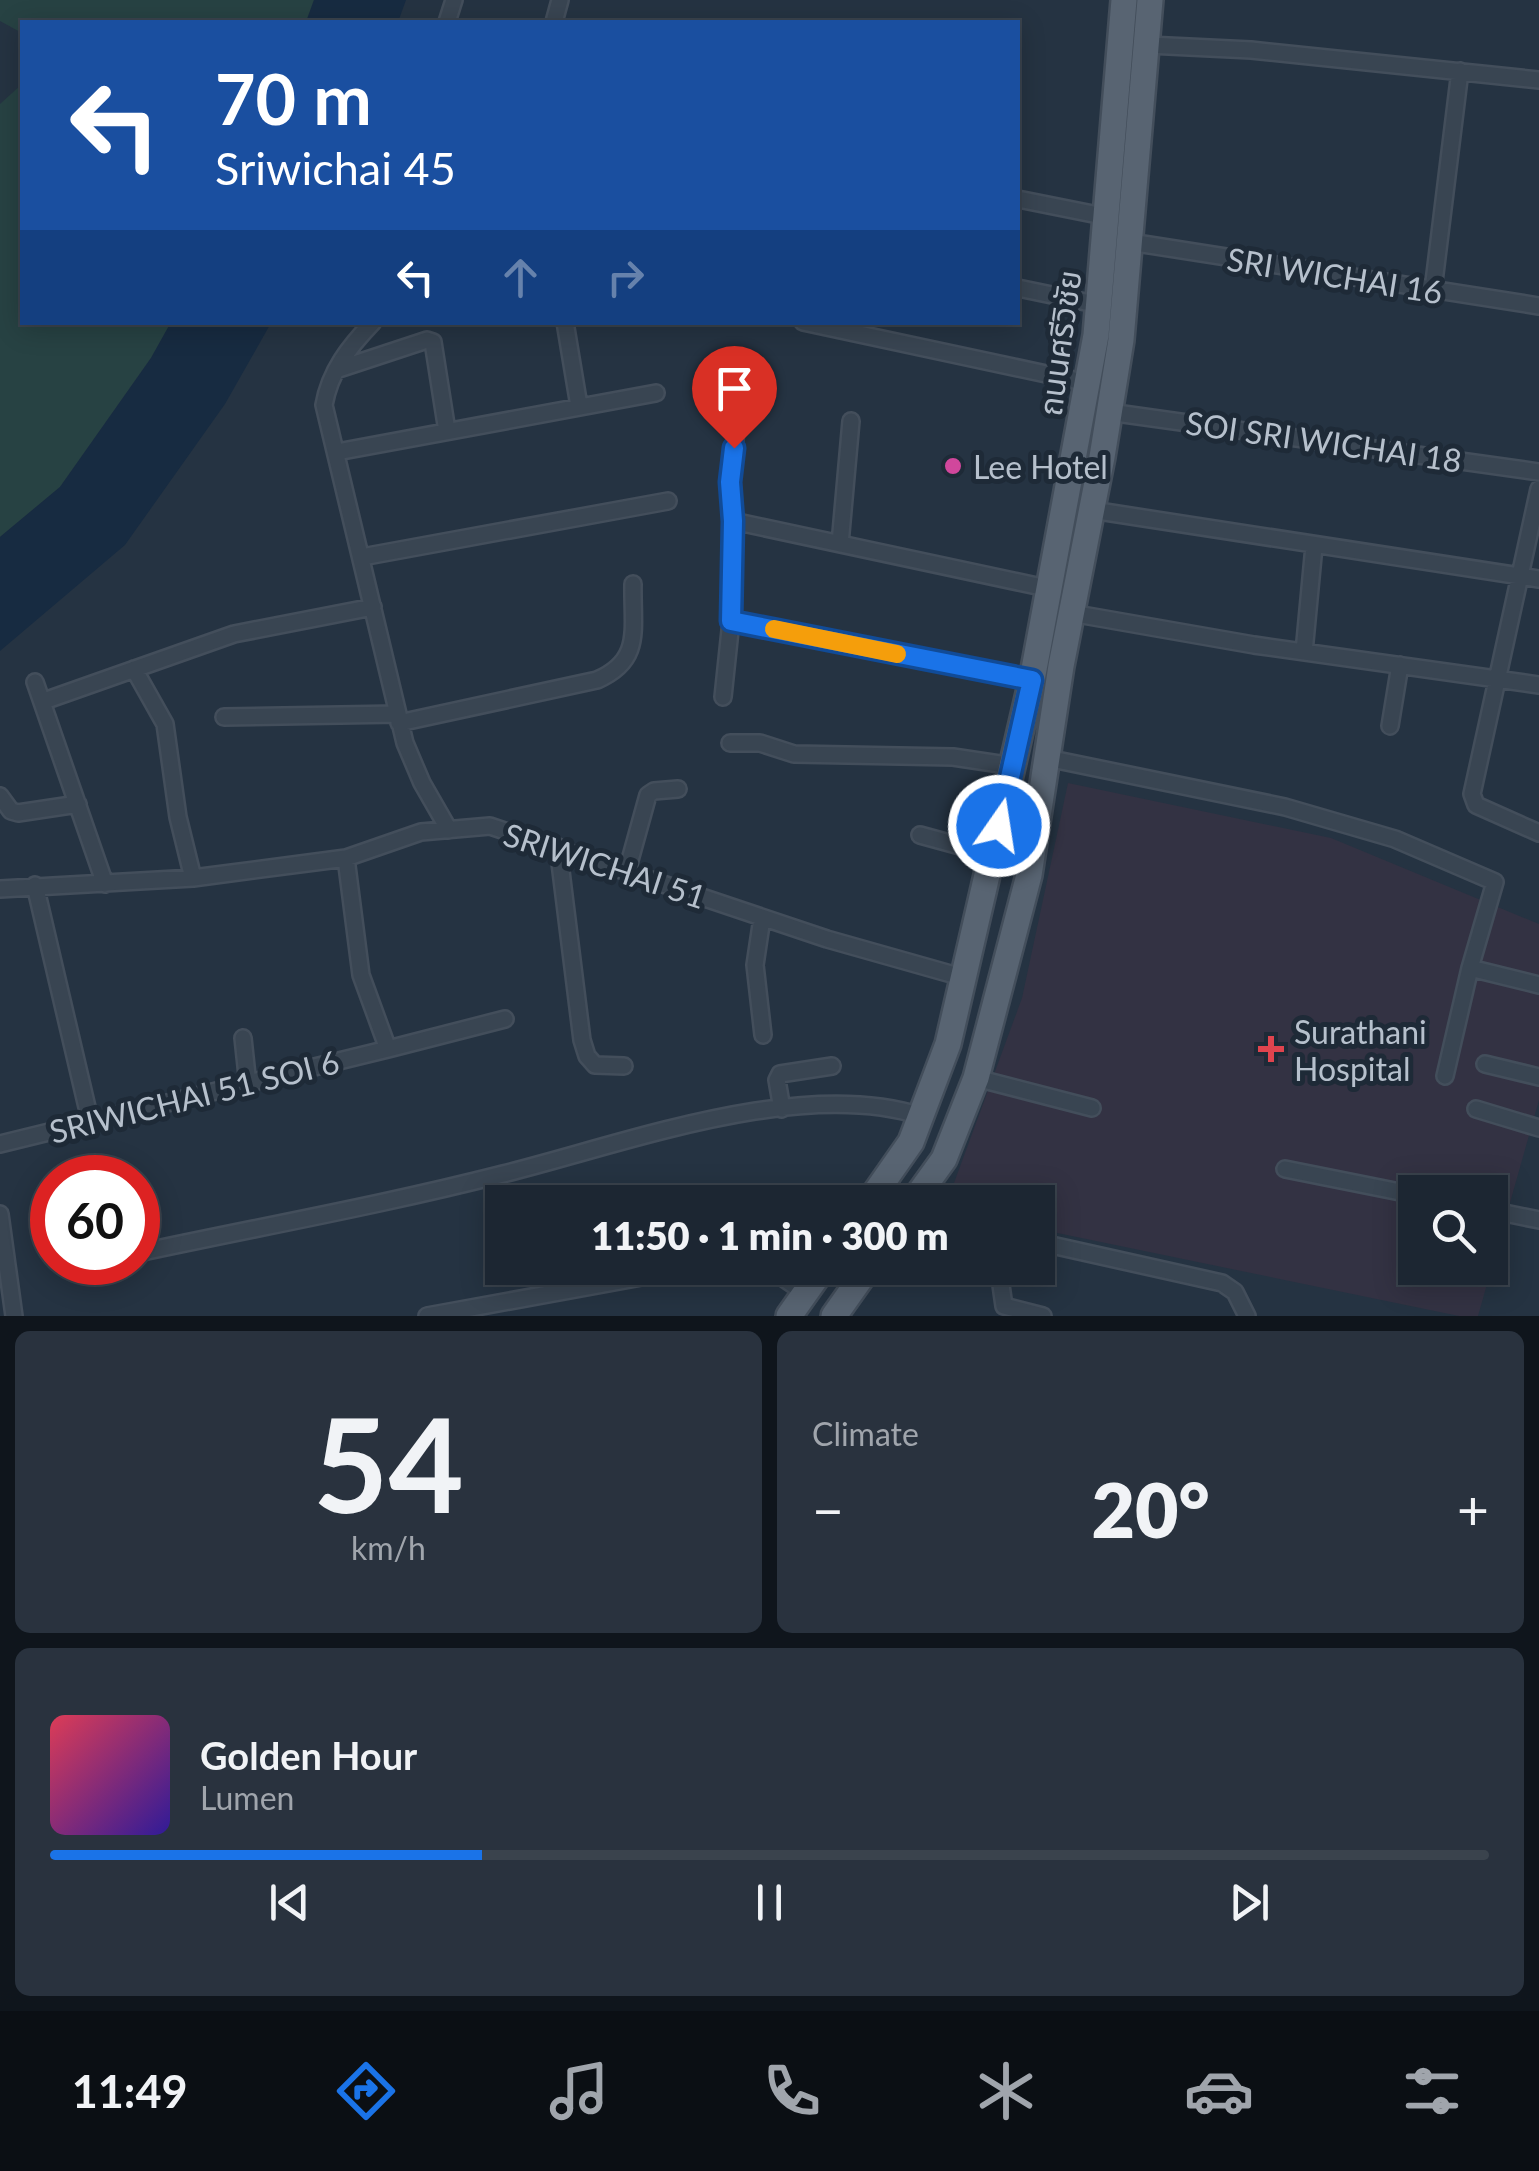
<!DOCTYPE html>
<meta charset="utf-8">
<style>
:root{--surface:#1c2632;--page:#29323e;--text:#f1f3f6;--muted:#a0a5ac;--line:#3a434d;--accent:#1a73e8}
body{margin:0;font-family:Lato,"Noto Sans Thai",sans-serif;background:var(--page);color:var(--text);height:100vh;display:flex;flex-direction:column;font-size:38px;white-space:nowrap}
*{box-sizing:border-box;margin:0}
p{font-size:32px;color:var(--muted)}
.icon{flex:none;width:55px;height:55px;fill:none;stroke:currentColor;stroke-width:2;stroke-linecap:round;stroke-linejoin:round}
.map{position:relative;height:1316px;overflow:hidden}
.side{display:flex;flex-direction:column;gap:15px;padding:15px;background:#0f151c;flex:1}
.side>*{flex:none}
.hud{position:absolute;left:20px;top:20px;width:1000px;height:305px;border-radius:0px;box-shadow:0 5px 25px #0003,0 0 0 2px var(--line);background:#1a4fa0;color:#fff;overflow:hidden}
.tools{position:absolute;left:1398px;top:1175px;display:grid;gap:20px}
.tools a{display:grid;place-items:center;width:110px;height:110px;border-radius:0px;background:var(--surface);box-shadow:0 5px 25px #0003,0 0 0 2px var(--line);font-size:50px}
.speed{position:absolute;left:30px;top:1155px;display:flex;gap:20px;font-size:50px;font-weight:700;text-align:center}
.speed>*{display:grid;place-content:center;width:130px;height:130px;border-radius:50%;background:var(--surface);box-shadow:0 5px 25px #0003,0 0 0 2px var(--line);line-height:1}
.speed .limit{border:15px solid #d22;background:#fff;color:#111}
.pin{position:absolute;display:grid;place-items:center;width:85px;height:85px;color:#fff;margin:-102px -42px;border-radius:50% 50% 50% 0;rotate:-45deg;box-shadow:0 0 10px #0007}
.pin .icon{rotate:45deg}
.me{position:absolute;width:110px;margin:-55px;rotate:13deg;stroke-linejoin:round;filter:drop-shadow(0 0 8px #0008)}
.turn{display:flex;align-items:center;gap:35px;height:210px;padding:0 30px;font-size:45px}
.turn .icon{width:130px;height:130px;stroke-width:2.5}
.turn b{display:block;font-size:70px;line-height:85px}
.lanes{display:flex;align-items:center;height:95px;padding:0 30px;background:#0003;justify-content:center;gap:50px;direction:ltr}
.lanes .off{opacity:.35}
.big{font-size:75px;font-weight:800;line-height:1.1}
.side .widget{flex:1;display:flex;flex-direction:column;justify-content:center;gap:15px;min-width:0;padding:0 35px;border-radius:15px;background:var(--page)}
.side .dial{align-items:center;gap:0}
.dial b{font-size:130px;line-height:1}
.song{display:flex;align-items:center;gap:30px}
.cover{width:120px;height:120px;border-radius:15px;background:linear-gradient(135deg,hsl(350 70% 55%),hsl(250 70% 35%))}
.played{height:10px;border-radius:5px;background:linear-gradient(90deg,var(--accent) 30%,var(--line) 30%)}
.keys{display:flex;justify-content:space-around;direction:ltr}
.heat{display:flex;justify-content:space-between;align-items:center;font-size:55px;direction:ltr}
.side .tiles{flex:1;display:grid;gap:15px;grid-template-columns:1fr 1fr}
.widget:last-child{grid-column:span 2}
.trip{position:absolute;left:485px;top:1185px;width:570px;height:100px;border-radius:0px;background:var(--surface);box-shadow:0 5px 25px #0003,0 0 0 2px var(--line);font-weight:800;line-height:100px;text-align:center}
.tabs{display:flex;height:160px;justify-content:space-around;align-items:center;background:#0b0f14;color:var(--muted)}
.tabs .icon{width:70px;height:70px}
.tabs .selected{color:var(--accent)}
.tabs b{font-size:45px;color:var(--text)}
.map>svg:first-child{display:block}
</style>
<div class="map">
<svg width="1539" height="1316" viewBox="0 0 1539 1316">
<rect width="100%" height="100%" fill="#253342"/>
<path fill="#333243" fill-rule="evenodd" d="M 1068,783 L 1331,838 L 1539,924 L 1539,1100 L 1478,1316 L 1459,1316 L 1038,1229 L 1038,1202 L 947,1202 L 1022,998 ZM 1415,1192 L 1490,1192 L 1490,1268 L 1415,1268 Z"/>
<path fill="#274243" d="M 0,0 L 314,0 L 306,22 L 22,22 L 22,33 L 0,21 Z
M 22,84 L 22,322 L 171,323 L 151,358 L 60,487 L 0,537 L 0,104 Z"/>
<path fill="#172b41" d="M 314,0 L 406,0 L 398,22 L 306,22 Z
M 171,322 L 271,323 L 225,404 L 125,545 L 0,651 L 0,537 L 60,487 L 151,358 Z"/>
<g fill="none" stroke-linecap="round" stroke-linejoin="round">
<defs>
<path id="minor" d="M 447,22 L 454,0
M 554,22 L 560,0
M 1148,45 L 1251,50 L 1539,80
M 1018,199 L 1108,217
M 1130,242 L 1539,306
M 1018,288 L 1100,305
M 1433,290 L 1460,71
M 373,322 C 349,347 330,371 324,405 L 405,743 L 422,783 L 449,830
M 565,322 L 579,406
M 803,322 L 1088,383
M 336,370 L 427,340 L 433,342 L 447,431
M 1109,412 L 1539,472
M 738,414 L 730,482 L 733,521 L 731,621 L 1032,680
M 337,452 L 656,393
M 1539,489 L 1472,794 L 1476,805 L 1539,833
M 1092,510 L 1539,579
M 733,521 L 1051,589
M 840,544 L 851,421
M 362,557 L 668,501
M 1071,613 L 1254,645 L 1539,685
M 1304,652 L 1314,546
M 134,669 L 165,724 L 178,817 L 193,878
M 35,682 L 105,884
M 723,697 L 731,621
M 44,701 L 234,634 L 373,607
M 224,717 L 398,714
M 399,723 L 597,680 C 643,660 632,629 633,584
M 1390,726 L 1400,665
M 730,743 L 760,743 L 794,754 L 953,757 L 1013,766
M 1047,758 L 1285,807 L 1395,839 L 1495,882 L 1470,968 L 1445,1076
M 0,796 L 11,811 L 18,813 L 78,804
M 920,835 L 993,855
M 558,847 L 582,1040 L 587,1056 L 595,1065 L 624,1066
M 627,871 L 648,795 L 654,791 L 678,789
M 35,885 L 90,1120
M 0,889 L 193,878 L 346,858 L 421,832 L 490,826 L 827,939 L 965,978
M 762,918 L 755,965 L 763,1035
M 1470,968 L 1539,985
M 243,1038 L 248,1085
M 388,1049 L 505,1019
M 1485,1064 L 1539,1077
M 976,1078 L 1092,1108
M 782,1109 L 777,1080 L 780,1074 L 832,1066
M 1476,1109 L 1539,1128
M 0,1144 L 388,1049 L 361,975 L 346,858
M 1285,1169 L 1415,1195
M 1490,1210 L 1539,1220
M 0,1214 L 14,1316
M 1038,1242 L 1222,1283 L 1235,1292 L 1247,1316
M 138,1253 C 259,1227 382,1205 503,1174 C 624,1144 800,1077 921,1116
M 67,1268 L 92,1262
M 769,1268 L 805,1293
M 970,1268 L 1000,1278 L 1004,1306 L 1043,1316
M 427,1316 L 691,1268"/>
<path id="primary" d="M 869,1202 L 911,1142 L 948,1044 L 1032,680 L 1096,335 L 1124,0
M 913,1202 L 944,1159 L 976,1078 L 1029,875 L 1061,666 L 1102,457 L 1121,340 L 1150,0
M 789,1316 L 823,1268
M 834,1316 L 868,1268"/>
</defs>
<use href="#minor" stroke="#434e5b" stroke-width="20"/>
<use href="#primary" stroke="#434e5b" stroke-width="30"/>
<use href="#minor" stroke="#394552" stroke-width="15"/>
<use href="#primary" stroke="#586472" stroke-width="25"/>
</g>
<g fill="none" stroke-linecap="round" stroke-linejoin="round">
<defs>
<path id="route" d="M 734,448 L 730,482 L 733,521 L 731,621 L 1032,680 L 999,826"/>
</defs>
<use href="#route" stroke="#114b97" stroke-width="25"/>
<use href="#route" stroke="#1a73e8" stroke-width="18"/>
<path stroke="#f59e0b" stroke-width="18" d="M 774,629 L 897,654"/>
</g>
<circle fill="#d1479c" stroke="#1e2a37" stroke-width="4" cx="953" cy="466" r="10"/>
<path fill="#e0444e" stroke="#1e2a37" stroke-width="4" d="M1266 1034h10v10h10v10h-10v10h-10v-10h-10v-10h10z"/>
<g text-anchor="middle" dominant-baseline="central" stroke-width="10" stroke-linejoin="round" paint-order="stroke">
<g font-size="32" fill="#b6c0cc" stroke="#1e2a37">
<text transform="translate(1335 275) rotate(9)">SRI WICHAI 16</text>
<text transform="translate(1059 343) rotate(-82)">ถนนศรีวิชัย</text>
<text transform="translate(1324 441) rotate(8)">SOI SRI WICHAI 18</text>
<text transform="translate(605 865) rotate(18)">SRIWICHAI 51</text>
<text transform="translate(194 1096) rotate(-14)">SRIWICHAI 51 SOI 6</text>
</g>
<g font-size="32" fill="#b6c0cc" stroke="#1e2a37" text-anchor="start">
<text x="973" y="466">Lee Hotel</text>
<text x="1294" y="1031">Surathani<tspan x="1294" dy="37">Hospital</tspan></text>
</g>
</g>
</svg>
<div class="tools">
<a><svg class="icon" aria-label="search" viewBox="0 0 24 24"><circle cx="10" cy="10" r="6"/><path d="M15 15l6 6"/></svg></a>
</div>
<div class="speed"><div class="limit">60</div></div>
<div class="pin" style="left:734px;top:448px;background:#d93025"><svg class="icon" aria-label="arrive" viewBox="0 0 24 24"><path d="M6 21V4h12l-3 4 3 4H6"/></svg></div>
<svg class="me" style="left:999px;top:826px" viewBox="-20 -20 40 40"><circle r="17" fill="#1a73e8" stroke="#fff" stroke-width="3"/><path d="M0-11L8 9 0 5-8 9z" fill="#fff"/></svg>
<div class="trip">11:50 · 1 min · 300 m</div>
<div class="hud">
<div class="turn"><svg class="icon" aria-label="left" viewBox="0 0 24 24"><path d="M17 20v-9H6M10 6l-5 5 5 5"/></svg><div><b>70 m</b>Sriwichai 45</div></div>
<div class="lanes"><svg class="icon" aria-label="left" viewBox="0 0 24 24"><path d="M17 20v-9H6M10 6l-5 5 5 5"/></svg><svg class="icon off" aria-label="ahead" viewBox="0 0 24 24"><path d="M12 20V5M6 11l6-6 6 6"/></svg><svg class="icon off" aria-label="right" viewBox="0 0 24 24"><path d="M7 20v-9h11M14 6l5 5-5 5"/></svg></div>
</div>
</div>
<section class="side">
<div class="tiles">
<div class="widget dial"><b>54</b><p>km/h</p></div>
<div class="widget"><p>Climate</p>
<div class="heat"><a>−</a><b class="big">20°</b><a>+</a></div>
</div>
<div class="widget">
<div class="song"><i class="cover"></i><div><b>Golden Hour</b><p>Lumen</p></div></div>
<div class="played"></div>
<div class="keys"><svg class="icon" aria-label="previous" viewBox="0 0 24 24"><path d="M18 5L8 12l10 7zM5 5v14"/></svg><svg class="icon" aria-label="pause" viewBox="0 0 24 24"><path d="M8 5v14M16 5v14"/></svg><svg class="icon" aria-label="next" viewBox="0 0 24 24"><path d="M6 5l10 7-10 7zM19 5v14"/></svg></div>
</div>
</div>
</section>
<nav class="tabs">
<b>11:49</b>
<svg class="icon selected" aria-label="directions" viewBox="0 0 24 24"><path d="M12 3l9 9-9 9-9-9zM9 14v-3h6M13 9l2 2-2 2"/></svg>
<svg class="icon" aria-label="music" viewBox="0 0 24 24"><path d="M9 18V5l10-2v13"/><circle cx="6" cy="18" r="3"/><circle cx="16" cy="16" r="3"/></svg>
<svg class="icon" aria-label="phone" viewBox="0 0 24 24"><path d="M5 4h4l2 5-3 2q2 4 5 5l2-3 5 2v4C11 20 4 13 5 4z"/></svg>
<svg class="icon" aria-label="climate" viewBox="0 0 24 24"><path d="M12 3v18M4 7l16 10M4 17L20 7"/></svg>
<svg class="icon" aria-label="car" viewBox="0 0 24 24"><path d="M5 17H2v-5l4-1 3-4h7l3 4 3 1v5h-3M9 17h6M6 11h13"/><circle cx="7" cy="17" r="2"/><circle cx="17" cy="17" r="2"/></svg>
<svg class="icon" aria-label="filters" viewBox="0 0 24 24"><path d="M4 7h16M4 17h16"/><circle cx="9" cy="7" r="2"/><circle cx="15" cy="17" r="2"/></svg>
</nav>
